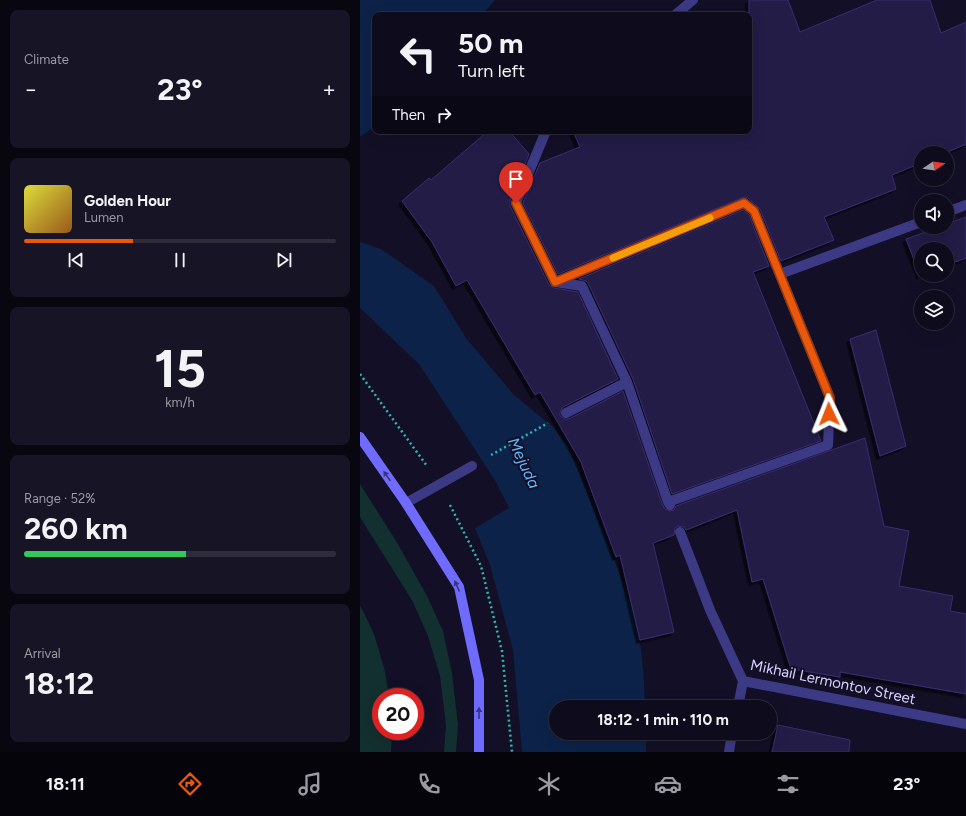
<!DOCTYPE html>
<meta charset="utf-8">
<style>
:root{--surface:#0e0b1c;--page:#171425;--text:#f1f3f6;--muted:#9b9ba3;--line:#2e2b3b;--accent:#ea580c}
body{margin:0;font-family:Figtree,sans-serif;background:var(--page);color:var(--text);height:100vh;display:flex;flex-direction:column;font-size:15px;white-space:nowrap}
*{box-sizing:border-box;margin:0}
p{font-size:13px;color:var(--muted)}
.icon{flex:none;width:22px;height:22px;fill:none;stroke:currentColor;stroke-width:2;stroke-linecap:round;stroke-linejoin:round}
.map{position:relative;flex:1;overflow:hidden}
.details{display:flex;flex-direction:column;gap:10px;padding:10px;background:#08060f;width:360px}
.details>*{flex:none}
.hud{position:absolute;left:12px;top:12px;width:380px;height:122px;border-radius:8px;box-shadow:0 4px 16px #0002,0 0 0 1px var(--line);background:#0e0b1c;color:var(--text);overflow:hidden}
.needle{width:26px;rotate:77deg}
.fabs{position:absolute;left:554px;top:146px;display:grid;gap:8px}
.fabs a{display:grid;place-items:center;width:40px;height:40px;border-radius:50%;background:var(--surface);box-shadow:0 4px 16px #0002,0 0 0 1px var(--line);font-size:20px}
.speed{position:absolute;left:12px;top:688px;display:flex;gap:8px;font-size:20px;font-weight:700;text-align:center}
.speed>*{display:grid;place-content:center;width:52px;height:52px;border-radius:50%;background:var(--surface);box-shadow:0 4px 16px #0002,0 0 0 1px var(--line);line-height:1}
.speed .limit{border:6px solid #d22;background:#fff;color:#111}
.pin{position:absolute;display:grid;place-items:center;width:34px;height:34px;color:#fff;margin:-41px -17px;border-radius:50% 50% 50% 0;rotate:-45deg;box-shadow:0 0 4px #0007}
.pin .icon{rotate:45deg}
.me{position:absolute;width:44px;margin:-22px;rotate:358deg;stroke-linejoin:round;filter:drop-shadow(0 0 3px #0008)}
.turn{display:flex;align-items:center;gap:14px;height:84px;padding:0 20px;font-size:18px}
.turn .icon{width:52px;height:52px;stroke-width:2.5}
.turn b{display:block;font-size:28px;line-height:34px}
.then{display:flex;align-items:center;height:38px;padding:0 20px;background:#0003;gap:8px;font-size:15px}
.big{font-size:30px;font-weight:700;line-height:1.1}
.details .widget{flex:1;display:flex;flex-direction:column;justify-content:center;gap:6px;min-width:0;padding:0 14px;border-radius:8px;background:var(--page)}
.details .dial{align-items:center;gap:0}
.dial b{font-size:52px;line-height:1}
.song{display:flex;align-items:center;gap:12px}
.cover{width:48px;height:48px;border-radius:6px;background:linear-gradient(135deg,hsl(60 70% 55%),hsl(30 70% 35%))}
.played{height:4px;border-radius:2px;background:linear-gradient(90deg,var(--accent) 35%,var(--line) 35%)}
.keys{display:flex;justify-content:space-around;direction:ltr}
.heat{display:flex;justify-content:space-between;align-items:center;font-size:22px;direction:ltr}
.charge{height:6px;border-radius:3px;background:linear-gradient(90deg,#34c759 52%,var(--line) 0)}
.trip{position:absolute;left:189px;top:700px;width:228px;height:40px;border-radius:20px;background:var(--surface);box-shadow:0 4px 16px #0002,0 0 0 1px var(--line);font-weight:700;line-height:40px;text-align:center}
.tabs{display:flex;height:64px;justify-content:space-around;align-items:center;background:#06040b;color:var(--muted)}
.tabs .icon{width:28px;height:28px}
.tabs .active{color:var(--accent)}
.tabs b{font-size:18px;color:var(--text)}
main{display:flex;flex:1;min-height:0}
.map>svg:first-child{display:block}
</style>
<main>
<section class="details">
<div class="widget"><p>Climate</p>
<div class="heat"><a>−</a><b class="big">23°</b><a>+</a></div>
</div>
<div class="widget">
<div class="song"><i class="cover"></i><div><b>Golden Hour</b><p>Lumen</p></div></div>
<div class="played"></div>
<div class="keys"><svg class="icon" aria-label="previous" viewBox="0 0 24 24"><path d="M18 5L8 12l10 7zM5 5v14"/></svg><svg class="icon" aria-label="pause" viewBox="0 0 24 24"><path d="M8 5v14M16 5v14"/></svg><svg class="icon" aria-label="next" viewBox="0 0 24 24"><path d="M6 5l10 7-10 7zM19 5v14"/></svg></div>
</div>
<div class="widget dial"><b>15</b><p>km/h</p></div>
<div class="widget"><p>Range · 52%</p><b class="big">260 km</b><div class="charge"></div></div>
<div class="widget"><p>Arrival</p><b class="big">18:12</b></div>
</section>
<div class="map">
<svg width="606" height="752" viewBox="0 0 606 752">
<defs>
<filter id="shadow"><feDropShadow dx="-3.5" dy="3.5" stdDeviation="0" flood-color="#0009"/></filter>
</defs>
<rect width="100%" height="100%" fill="#130f26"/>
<path fill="#12302f" d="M 0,484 L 36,541 L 66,594 L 83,631 L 92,673 L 98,725 L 96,752 L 84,752 L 86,725 L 80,676 L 68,636 L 53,602 L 0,517 Z
M 0,605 L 14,634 L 25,671 L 29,697 L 21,697 L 21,731 L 32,731 L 31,752 L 0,752 Z"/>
<path fill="#0c2248" d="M 0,0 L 135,0 L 122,15 L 15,15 L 15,126 L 0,137 Z
M 0,242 L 21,249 L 74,286 L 106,338 L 154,395 L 193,427 L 208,447 L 255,562 L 272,609 L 281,649 L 284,680 L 285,707 L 196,707 L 196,733 L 286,733 L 286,752 L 162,752 L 153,650 L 130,565 L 115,528 L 149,508 L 136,482 L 59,364 L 0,308 Z"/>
<path fill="#241b47" stroke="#3b2d73" filter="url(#shadow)" d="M 389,0 L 428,0 L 440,32 L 517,0 L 570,0 L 581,33 L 606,22 L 606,144 L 585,153 L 561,153 L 561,163 L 532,175 L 536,189 L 464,217 L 474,240 L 421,261 L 400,209 L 388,198 L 384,197 L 198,274 L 163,203 L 180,163 L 220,147 L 213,131 L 389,131 Z
M 128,131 L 149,131 L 169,154 L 150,200 L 150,206 L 189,285 L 194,288 L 218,292 L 258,379 L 203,407 L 200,412 L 200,416 L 205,419 L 209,419 L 263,391 L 302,504 L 305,509 L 310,511 L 314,510 L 316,506 L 505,438 L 524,526 L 549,531 L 539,586 L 593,596 L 590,611 L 606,614 L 606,694 L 480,672 L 480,677 L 431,669 L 403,579 L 392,582 L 377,510 L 326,530 L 324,527 L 318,526 L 315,528 L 314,535 L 293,543 L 314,632 L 280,640 L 260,555 L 256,557 L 221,462 L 180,392 L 175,395 L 107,280 L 96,286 L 72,242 L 42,201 L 69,178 L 71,180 Z
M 383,210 L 389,215 L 409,266 L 393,272 L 461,441 L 312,494 L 273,379 L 228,283 L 226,281 L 219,279 Z
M 606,217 L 606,258 L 587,265 L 587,249 L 561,249 L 561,275 L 560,275 L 546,239 L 580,227 L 587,227 L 587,224 Z
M 516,330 L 546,446 L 520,456 L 490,339 Z
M 418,725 L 490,740 L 489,752 L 412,752 Z"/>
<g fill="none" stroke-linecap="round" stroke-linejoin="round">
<path stroke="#2fb8b0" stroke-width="2.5" stroke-dasharray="2 3" stroke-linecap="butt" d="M 0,374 L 67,466
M 131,455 L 188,423
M 90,505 L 121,566 L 142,651 L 152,752"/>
<path stroke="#3d3a85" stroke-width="10" d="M 315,15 L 333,0
M 186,131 L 156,203 L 195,282 L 222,286 L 267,382 L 308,502
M 587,212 L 606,205
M 420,274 L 561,222
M 195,282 L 384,203 L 394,211 L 470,398 L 468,445 L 308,502 L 310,505
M 206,413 L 267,382
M 46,503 L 112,466
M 320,532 L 334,568"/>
<path stroke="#3d3a85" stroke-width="10" d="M 334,568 L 350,610 L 383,681 L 606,724
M 378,707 L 383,681
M 369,752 L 372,733"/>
<path stroke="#6f6bff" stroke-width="10" d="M 0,437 L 46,503 L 99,587 L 119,680 L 119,752"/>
</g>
<defs><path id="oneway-solid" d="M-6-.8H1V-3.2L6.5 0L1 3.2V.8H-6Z"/></defs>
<g fill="#38347d">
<use href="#oneway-solid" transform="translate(27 476) rotate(-125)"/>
<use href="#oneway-solid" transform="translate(97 586) rotate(-114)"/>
<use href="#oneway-solid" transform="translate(119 713) rotate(-90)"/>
</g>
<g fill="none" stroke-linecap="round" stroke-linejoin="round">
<defs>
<path id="route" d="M 156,203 L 195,282 L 384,203 L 394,211 L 470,398 L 469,414"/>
</defs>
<use href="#route" stroke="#983908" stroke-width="10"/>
<use href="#route" stroke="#ea580c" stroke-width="7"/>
<path stroke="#f59e0b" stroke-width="7" d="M 253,258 L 350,218"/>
</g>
<g text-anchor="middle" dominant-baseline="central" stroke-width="4" stroke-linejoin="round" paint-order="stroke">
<g font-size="15" fill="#d9d4ff" stroke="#130f26">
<text transform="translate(473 682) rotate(12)">Mikhail Lermontov Street</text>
</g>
<g font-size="16" font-style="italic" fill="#62b6ff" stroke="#130f26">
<text transform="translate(164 463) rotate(65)">Mejuda</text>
</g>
</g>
</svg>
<div class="fabs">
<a><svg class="needle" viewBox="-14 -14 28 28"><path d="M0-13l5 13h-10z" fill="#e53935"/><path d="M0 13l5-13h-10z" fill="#9b9ba3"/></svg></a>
<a><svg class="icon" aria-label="sound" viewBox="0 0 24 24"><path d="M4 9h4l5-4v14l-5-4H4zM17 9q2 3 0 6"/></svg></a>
<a><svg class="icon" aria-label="search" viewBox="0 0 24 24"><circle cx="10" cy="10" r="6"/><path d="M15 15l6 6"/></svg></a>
<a><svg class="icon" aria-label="layers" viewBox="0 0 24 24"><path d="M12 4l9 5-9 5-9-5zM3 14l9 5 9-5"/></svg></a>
</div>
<div class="speed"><div class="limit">20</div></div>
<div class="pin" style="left:156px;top:203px;background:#d93025"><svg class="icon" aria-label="arrive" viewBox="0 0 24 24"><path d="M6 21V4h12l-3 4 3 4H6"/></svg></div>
<svg class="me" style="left:469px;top:414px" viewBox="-20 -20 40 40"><path d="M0-17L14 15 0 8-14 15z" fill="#ea580c" stroke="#fff" stroke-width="4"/></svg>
<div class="trip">18:12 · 1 min · 110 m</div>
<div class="hud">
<div class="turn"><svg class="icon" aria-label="left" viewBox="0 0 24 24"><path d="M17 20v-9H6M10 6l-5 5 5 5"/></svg><div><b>50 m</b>Turn left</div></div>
<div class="then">Then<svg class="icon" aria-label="right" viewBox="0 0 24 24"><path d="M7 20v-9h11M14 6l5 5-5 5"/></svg></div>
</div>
</div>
</main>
<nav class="tabs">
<b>18:11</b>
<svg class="icon active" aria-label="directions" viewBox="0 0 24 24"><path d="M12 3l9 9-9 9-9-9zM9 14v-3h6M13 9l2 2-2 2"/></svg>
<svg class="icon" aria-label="music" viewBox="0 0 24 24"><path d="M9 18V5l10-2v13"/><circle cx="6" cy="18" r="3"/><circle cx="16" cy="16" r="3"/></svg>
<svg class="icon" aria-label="phone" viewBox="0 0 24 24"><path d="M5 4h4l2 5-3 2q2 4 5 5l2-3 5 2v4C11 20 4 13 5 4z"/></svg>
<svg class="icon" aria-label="climate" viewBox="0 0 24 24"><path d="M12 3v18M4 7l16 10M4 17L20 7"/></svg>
<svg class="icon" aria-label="car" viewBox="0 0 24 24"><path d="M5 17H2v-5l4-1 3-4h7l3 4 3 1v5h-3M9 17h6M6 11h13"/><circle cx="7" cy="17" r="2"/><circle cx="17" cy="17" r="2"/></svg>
<svg class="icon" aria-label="filters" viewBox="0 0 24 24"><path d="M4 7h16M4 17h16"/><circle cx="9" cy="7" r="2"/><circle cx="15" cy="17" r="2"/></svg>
<b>23°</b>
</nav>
